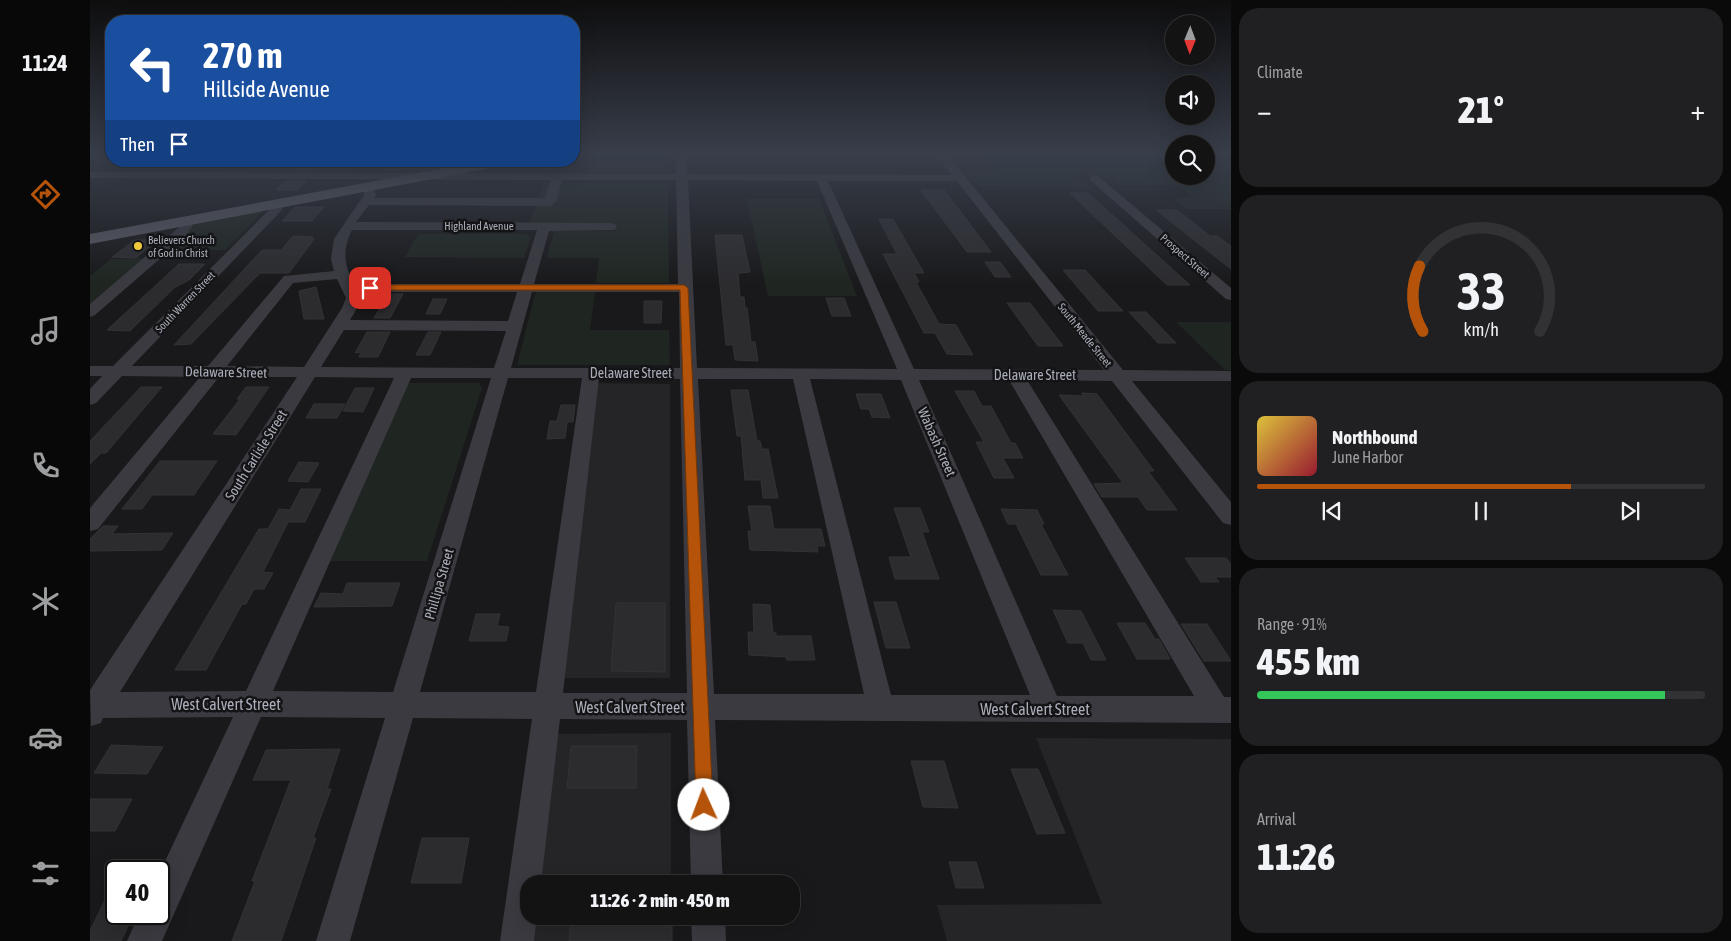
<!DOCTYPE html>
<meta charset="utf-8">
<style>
:root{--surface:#131314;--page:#202022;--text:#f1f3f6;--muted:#9d9ea0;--line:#323234;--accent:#b45309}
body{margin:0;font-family:"Asap Condensed",sans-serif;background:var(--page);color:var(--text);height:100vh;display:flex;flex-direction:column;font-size:19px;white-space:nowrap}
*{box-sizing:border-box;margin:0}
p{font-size:16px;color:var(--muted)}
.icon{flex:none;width:28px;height:28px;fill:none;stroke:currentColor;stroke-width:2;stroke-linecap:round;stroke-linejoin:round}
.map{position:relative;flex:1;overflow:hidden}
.panel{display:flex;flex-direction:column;gap:8px;padding:8px;background:#0a0a0b;width:500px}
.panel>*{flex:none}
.guide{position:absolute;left:15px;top:15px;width:475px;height:152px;border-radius:20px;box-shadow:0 5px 20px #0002,0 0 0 1px var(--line);background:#1a4fa0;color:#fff;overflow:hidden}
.needle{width:32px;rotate:181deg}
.controls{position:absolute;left:1075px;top:15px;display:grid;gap:10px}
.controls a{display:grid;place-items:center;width:50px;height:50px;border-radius:50%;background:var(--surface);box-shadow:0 5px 20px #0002,0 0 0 1px var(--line);font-size:25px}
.speed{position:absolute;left:15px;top:860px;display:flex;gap:10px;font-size:25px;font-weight:700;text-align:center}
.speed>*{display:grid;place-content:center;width:65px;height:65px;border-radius:50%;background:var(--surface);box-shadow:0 5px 20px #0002,0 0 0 1px var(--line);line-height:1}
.speed .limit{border:2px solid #111;border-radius:8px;background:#fff;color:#111}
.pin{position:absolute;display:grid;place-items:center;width:42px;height:42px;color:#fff;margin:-21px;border-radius:10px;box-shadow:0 2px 8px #0006}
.me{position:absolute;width:55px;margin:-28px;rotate:358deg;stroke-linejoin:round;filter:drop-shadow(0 0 4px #0008)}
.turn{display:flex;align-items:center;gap:18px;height:105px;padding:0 15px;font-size:22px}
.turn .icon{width:65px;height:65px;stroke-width:2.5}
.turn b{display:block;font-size:35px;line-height:42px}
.then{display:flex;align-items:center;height:48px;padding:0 15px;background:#0003;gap:10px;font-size:19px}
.big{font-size:38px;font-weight:800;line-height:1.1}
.panel .card{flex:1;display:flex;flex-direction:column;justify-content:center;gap:8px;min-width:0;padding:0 18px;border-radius:20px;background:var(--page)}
.panel .dial{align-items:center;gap:0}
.dial svg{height:130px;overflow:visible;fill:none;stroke:var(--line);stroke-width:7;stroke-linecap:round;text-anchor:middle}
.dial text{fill:var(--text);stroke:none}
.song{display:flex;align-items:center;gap:15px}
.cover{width:60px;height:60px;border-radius:8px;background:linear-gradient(135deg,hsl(50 70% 55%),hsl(350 70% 35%))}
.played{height:5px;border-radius:2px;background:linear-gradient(90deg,var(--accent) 70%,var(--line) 70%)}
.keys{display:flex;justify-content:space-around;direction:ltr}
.heat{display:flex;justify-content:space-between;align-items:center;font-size:28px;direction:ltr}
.charge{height:8px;border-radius:4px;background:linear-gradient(90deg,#34c759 91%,var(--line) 0)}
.trip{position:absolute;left:430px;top:875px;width:280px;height:50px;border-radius:20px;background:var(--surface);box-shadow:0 5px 20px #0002,0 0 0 1px var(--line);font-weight:800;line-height:50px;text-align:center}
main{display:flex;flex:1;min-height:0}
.tabs{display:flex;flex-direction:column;width:90px;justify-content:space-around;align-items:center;background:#080808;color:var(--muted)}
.tabs .icon{width:35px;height:35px}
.tabs .selected{color:var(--accent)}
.tabs b{font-size:22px;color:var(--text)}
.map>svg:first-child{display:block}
</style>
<main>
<nav class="tabs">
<b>11:24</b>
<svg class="icon selected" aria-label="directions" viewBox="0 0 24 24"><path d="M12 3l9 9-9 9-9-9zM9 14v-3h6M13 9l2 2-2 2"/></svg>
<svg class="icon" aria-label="music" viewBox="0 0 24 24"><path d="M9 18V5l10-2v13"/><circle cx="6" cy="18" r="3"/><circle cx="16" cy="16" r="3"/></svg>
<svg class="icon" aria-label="phone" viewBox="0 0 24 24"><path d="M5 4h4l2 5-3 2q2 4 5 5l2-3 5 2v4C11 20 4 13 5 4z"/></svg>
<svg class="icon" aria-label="climate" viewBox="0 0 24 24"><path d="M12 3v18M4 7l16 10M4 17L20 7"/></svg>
<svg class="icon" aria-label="car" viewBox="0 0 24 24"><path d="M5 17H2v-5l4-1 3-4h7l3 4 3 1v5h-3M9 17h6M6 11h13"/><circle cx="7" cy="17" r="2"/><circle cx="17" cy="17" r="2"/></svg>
<svg class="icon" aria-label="filters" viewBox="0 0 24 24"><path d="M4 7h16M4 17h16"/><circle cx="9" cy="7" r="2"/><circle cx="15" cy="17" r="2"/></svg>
</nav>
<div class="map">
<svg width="1141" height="941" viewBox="0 0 1141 941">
<rect width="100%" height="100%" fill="#19191b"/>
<path fill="#252528" d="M 502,153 L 581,153 L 580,172 L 498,172 Z
M 1116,153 L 1141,153 L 1141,177 L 1116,161 Z
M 302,161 L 389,161 L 335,171 L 293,171 Z
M 504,383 L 580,384 L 580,678 L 468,678 Z
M 581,733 L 581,884 L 442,884 L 461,734 Z
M 946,738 L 1141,739 L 1141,941 L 857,941 L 847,905 L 1012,904 Z
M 439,916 L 581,916 L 581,941 L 435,941 Z"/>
<path fill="#1f2621" d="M 916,153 L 1084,153 L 1084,176 L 1116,176 L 1116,161 L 1141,177 L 1141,209 L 1096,209 L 1084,199 L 1101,196 L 1085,185 L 1029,185 L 1022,179 L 998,174 L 988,175 L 985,177 L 1004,189 L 885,185 L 872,169 L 906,169 L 893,154 Z
M 453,183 L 578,183 L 579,283 L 506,283 L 509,258 L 457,258 L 464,231 L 525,231 L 526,224 L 440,223 Z
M 657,199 L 729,199 L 767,296 L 678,296 Z
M 176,208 L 135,250 L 76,250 L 102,224 Z
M 328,234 L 436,234 L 441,237 L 434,258 L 315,257 Z
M 55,258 L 0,306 L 0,276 L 21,259 Z
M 449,291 L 505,292 L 500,330 L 579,330 L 580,365 L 427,365 L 445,294 Z
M 1086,322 L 1141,322 L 1141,370 L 1135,370 Z
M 316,383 L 389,383 L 392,388 L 337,561 L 235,561 Z"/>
<path fill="#2c2c2f" stroke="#333337" d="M 213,163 L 236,163 L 227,171 L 205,171 Z
M 195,181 L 217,181 L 207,190 L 186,190 Z
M 831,190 L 854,190 L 901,252 L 877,252 Z
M 980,193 L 998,193 L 1100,285 L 1077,285 Z
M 205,207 L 234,207 L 222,221 L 192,221 Z
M 1066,210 L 1087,210 L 1120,236 L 1127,236 L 1141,246 L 1141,269 Z
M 789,219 L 803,219 L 834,273 L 824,273 L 829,282 L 826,282 L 849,324 L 866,325 L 883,355 L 857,354 L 845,333 L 834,333 L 793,254 L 807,254 Z
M 625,235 L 652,235 L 660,272 L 648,273 L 650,297 L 654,297 L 655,308 L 657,308 L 661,342 L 665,342 L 668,361 L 645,360 L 643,345 L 636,345 Z
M 203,236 L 223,237 L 221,239 L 224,239 L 199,273 L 170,273 L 101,344 L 84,345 L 172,250 L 191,250 Z
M 45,240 L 67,240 L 46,258 L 22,257 Z
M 895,262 L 910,262 L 921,277 L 905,277 Z
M 89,264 L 115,264 L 99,280 L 84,288 L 40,331 L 17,330 Z
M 973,270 L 995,270 L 1033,311 L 1008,311 Z
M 226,287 L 234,319 L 214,319 L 209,291 Z
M 302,294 L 313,294 L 300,318 L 284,318 L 294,301 L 298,301 Z
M 736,298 L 754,298 L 761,316 L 742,316 Z
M 343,299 L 357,299 L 350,314 L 336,314 Z
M 554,301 L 572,301 L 571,323 L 554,323 Z
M 917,303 L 940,303 L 973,346 L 948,346 Z
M 1039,312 L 1056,312 L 1086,343 L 1068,343 Z
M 277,332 L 300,332 L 288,357 L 269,357 L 271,352 L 265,353 Z
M 338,332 L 351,332 L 340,355 L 326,355 Z
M 51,387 L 72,387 L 16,453 L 11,453 L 0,464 L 0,441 Z
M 156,387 L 179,387 L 146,435 L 123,434 L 150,399 L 147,399 Z
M 265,388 L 284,388 L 273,412 L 253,411 Z
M 641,390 L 658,390 L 667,441 L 670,441 L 672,449 L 678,449 L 688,498 L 673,498 L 671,480 L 655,480 L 651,436 L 647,436 Z
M 865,391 L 884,391 L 892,406 L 901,406 L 921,443 L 925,443 L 933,458 L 913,458 L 924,478 L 904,478 L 886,442 L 894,442 Z
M 992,393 L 1007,394 L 1064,471 L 1058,471 L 1087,510 L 1057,510 L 1048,497 L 1012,497 L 1004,484 L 1033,483 L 969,395 L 994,396 Z
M 766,394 L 791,394 L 800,418 L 782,417 L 779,409 L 771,409 Z
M 224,404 L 255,404 L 247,418 L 216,418 Z
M 471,405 L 485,405 L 483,422 L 477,422 L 475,438 L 457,439 L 460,421 L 467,421 Z
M 70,461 L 127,461 L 104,495 L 62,495 L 52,509 L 32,509 Z
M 209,462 L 229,463 L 218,482 L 198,481 Z
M 211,489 L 231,489 L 215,522 L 198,522 L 173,572 L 183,573 L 174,589 L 164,589 L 156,604 L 152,604 L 116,670 L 85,670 L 169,529 L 178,529 L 189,509 L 200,510 Z
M 658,506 L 680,506 L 684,529 L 731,529 L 735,546 L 727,546 L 728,552 L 660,550 L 658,531 L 662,531 Z
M 804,508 L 830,508 L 839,532 L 832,532 L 849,579 L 805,579 L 799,557 L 821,557 Z
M 911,509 L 947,510 L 954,524 L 951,524 L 978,575 L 951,575 L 926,524 L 918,524 Z
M 13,526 L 28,526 L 22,534 L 83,533 L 72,550 L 0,551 L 0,539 Z
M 1095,558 L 1136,558 L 1141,564 L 1141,577 L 1125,577 L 1129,582 L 1111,582 Z
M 257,583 L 310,583 L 302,606 L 224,607 L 231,593 L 253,594 Z
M 784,602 L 806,602 L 820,648 L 796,648 Z
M 526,603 L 575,603 L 575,672 L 521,671 Z
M 663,604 L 680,605 L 683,633 L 686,633 L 686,636 L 721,636 L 725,660 L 697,660 L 696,657 L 659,655 L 658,632 L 664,632 Z
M 963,610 L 991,611 L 1016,660 L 1001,660 L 993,643 L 978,643 Z
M 386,614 L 410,614 L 407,626 L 419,627 L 416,641 L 379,641 Z
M 1027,623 L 1055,623 L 1065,639 L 1069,639 L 1080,659 L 1047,659 Z
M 1091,624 L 1117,624 L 1141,661 L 1114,661 Z
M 21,745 L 73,747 L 57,774 L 4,773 Z
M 481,746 L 547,746 L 546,788 L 477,788 Z
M 250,749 L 237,789 L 241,789 L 223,838 L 226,838 L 191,941 L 142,941 L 165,881 L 162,881 L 201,780 L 163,780 L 176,750 Z
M 821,761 L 854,761 L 868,808 L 833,807 Z
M 921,769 L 948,769 L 975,833 L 947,834 Z
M 0,799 L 42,799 L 25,831 L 0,831 Z
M 332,838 L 379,838 L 371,883 L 321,883 Z
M 859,862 L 886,862 L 894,888 L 866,888 Z
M 15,900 L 26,900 L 26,914 L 44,914 L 31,941 L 0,941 L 0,931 Z
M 481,916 L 582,916 L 582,941 L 479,941 Z"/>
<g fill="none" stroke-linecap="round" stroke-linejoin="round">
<path fill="#3a3a40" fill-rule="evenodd" d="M 586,153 L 596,153 L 597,174 L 862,175 L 845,153 L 856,153 L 1033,370 L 1141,371 L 1141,381 L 1042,381 L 1141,502 L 1141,525 L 1133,523 L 1022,381 L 937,380 L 1134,697 L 1141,697 L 1141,723 L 625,720 L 633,884 L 601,884 L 597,720 L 470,719 L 451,884 L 439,884 L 439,916 L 447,916 L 444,941 L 410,941 L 442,719 L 323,718 L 260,941 L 226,941 L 295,718 L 171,717 L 72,941 L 37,941 L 49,914 L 69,914 L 69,874 L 143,717 L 13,718 L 11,723 L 1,726 L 0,690 L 207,377 L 129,377 L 8,529 L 0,531 L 0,508 L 110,377 L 32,376 L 6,403 L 0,405 L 0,389 L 12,376 L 0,376 L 0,366 L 23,366 L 182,207 L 185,200 L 193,200 L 195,203 L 191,211 L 42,366 L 118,366 L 194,276 L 244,271 L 241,259 L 244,239 L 274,195 L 274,185 L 282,185 L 286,195 L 284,198 L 455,198 L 461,180 L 0,178 L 0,172 L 586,174 ZM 472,180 L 586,180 L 588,284 L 444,284 L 459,231 L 525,230 L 527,227 L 525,224 L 521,223 L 266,222 L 279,205 L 460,206 L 466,202 ZM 598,180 L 727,181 L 807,369 L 607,368 ZM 738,181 L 867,181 L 1014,370 L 824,369 ZM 262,230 L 447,230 L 430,284 L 264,284 C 254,265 252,250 262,230 ZM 247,279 L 256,298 L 252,308 L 214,367 L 137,366 L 203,283 ZM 268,292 L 427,292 L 418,321 L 260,320 C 265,312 272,303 268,292 ZM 442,292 L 589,292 L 590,368 L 421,368 ZM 254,330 L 416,331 L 404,368 L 231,367 ZM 225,377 L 304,378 L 156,691 L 30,692 ZM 321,378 L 401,378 L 303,692 L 183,691 ZM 418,378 L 492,378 L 446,692 L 330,692 ZM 509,378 L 590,379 L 597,693 L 473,693 ZM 608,379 L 703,379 L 774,694 L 624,694 ZM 720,379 L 811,380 L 940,695 L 801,695 ZM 829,380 L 919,380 L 1104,696 L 967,696 Z
M 1004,175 L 1008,176 L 1141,288 L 1141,300 L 1136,299 L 1000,180 L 1000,176 Z
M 96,217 L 100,218 L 103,225 L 95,237 L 5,315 L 0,317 L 0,304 L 85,231 L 91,225 L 92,218 Z
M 601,916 L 635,916 L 636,941 L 602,941 Z"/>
<path fill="#56575f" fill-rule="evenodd" d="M 393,161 L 422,161 L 416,165 L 0,244 L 0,234 Z"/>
</g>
<linearGradient id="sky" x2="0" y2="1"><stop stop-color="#0e0e0f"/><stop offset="0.54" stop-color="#383e4a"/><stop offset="1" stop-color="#383e4a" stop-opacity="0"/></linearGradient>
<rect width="1141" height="285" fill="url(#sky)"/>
<path fill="#b45309" stroke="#753606" d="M 594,285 L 598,288 L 623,805 L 620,811 L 614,814 L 608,811 L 606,805 L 590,290 L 280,290 L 275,288 L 280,285 Z"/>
<circle fill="#f0c93b" stroke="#141416" stroke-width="2" cx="48" cy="246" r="5"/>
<g text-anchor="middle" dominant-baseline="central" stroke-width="5" stroke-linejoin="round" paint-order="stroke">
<g font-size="11" fill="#abaeba" stroke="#141416">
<text x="389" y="226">Highland Avenue</text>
<text transform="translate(1095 256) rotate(41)">Prospect Street</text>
<text transform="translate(95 302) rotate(-46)">South Warren Street</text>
<text transform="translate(995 335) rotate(51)">South Meade Street</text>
</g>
<g font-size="11" fill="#abaeba" stroke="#141416" text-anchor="start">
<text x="58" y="240">Believers Church<tspan x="58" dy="13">of God in Christ</tspan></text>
</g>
<g font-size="14" fill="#abaeba" stroke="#141416">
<text transform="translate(136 372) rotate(1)">Delaware Street</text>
<text x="541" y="373">Delaware Street</text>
<text x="945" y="375">Delaware Street</text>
<text transform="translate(847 442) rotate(66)">Wabash Street</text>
<text transform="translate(166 455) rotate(-58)">South Carlisle Street</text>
<text transform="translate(349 584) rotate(-74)">Phillipa Street</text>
</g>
<g font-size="16" fill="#abaeba" stroke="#141416">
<text x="136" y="704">West Calvert Street</text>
<text x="540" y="707">West Calvert Street</text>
<text x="945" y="709">West Calvert Street</text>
</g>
</g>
</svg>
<div class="controls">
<a><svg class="needle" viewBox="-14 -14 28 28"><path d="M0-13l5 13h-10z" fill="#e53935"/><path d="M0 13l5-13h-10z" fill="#9d9ea0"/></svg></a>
<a><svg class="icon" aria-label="sound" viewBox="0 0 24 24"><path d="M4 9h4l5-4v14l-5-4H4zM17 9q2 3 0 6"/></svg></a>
<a><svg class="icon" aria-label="search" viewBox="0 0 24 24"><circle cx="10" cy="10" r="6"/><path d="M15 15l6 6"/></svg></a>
</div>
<div class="speed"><div class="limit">40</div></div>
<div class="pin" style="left:280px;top:288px;background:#d93025"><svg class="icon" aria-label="arrive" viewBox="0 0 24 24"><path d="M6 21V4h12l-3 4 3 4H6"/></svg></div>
<svg class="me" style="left:614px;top:805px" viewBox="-20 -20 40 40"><circle r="19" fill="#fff"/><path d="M0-13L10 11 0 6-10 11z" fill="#b45309"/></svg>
<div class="trip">11:26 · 2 min · 450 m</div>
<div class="guide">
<div class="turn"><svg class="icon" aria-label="left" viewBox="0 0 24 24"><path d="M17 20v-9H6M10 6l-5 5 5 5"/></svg><div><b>270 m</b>Hillside Avenue</div></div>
<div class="then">Then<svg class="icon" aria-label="arrive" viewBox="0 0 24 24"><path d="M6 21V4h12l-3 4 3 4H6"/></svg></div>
</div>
</div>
<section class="panel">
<div class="card"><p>Climate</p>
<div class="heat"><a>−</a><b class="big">21°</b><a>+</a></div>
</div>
<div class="card dial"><svg viewBox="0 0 100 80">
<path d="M14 69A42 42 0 1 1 86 69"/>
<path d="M14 69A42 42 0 0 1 12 29" stroke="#b45309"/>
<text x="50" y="56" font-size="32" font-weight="700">33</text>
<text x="50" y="72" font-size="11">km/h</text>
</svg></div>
<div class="card">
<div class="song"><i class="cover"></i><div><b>Northbound</b><p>June Harbor</p></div></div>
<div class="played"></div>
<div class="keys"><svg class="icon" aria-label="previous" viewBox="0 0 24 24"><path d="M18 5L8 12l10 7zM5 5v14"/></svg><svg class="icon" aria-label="pause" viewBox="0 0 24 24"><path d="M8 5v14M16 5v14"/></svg><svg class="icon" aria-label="next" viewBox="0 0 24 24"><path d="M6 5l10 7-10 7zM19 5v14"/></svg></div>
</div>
<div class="card"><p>Range · 91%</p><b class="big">455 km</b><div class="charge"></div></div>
<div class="card"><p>Arrival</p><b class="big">11:26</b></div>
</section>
</main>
